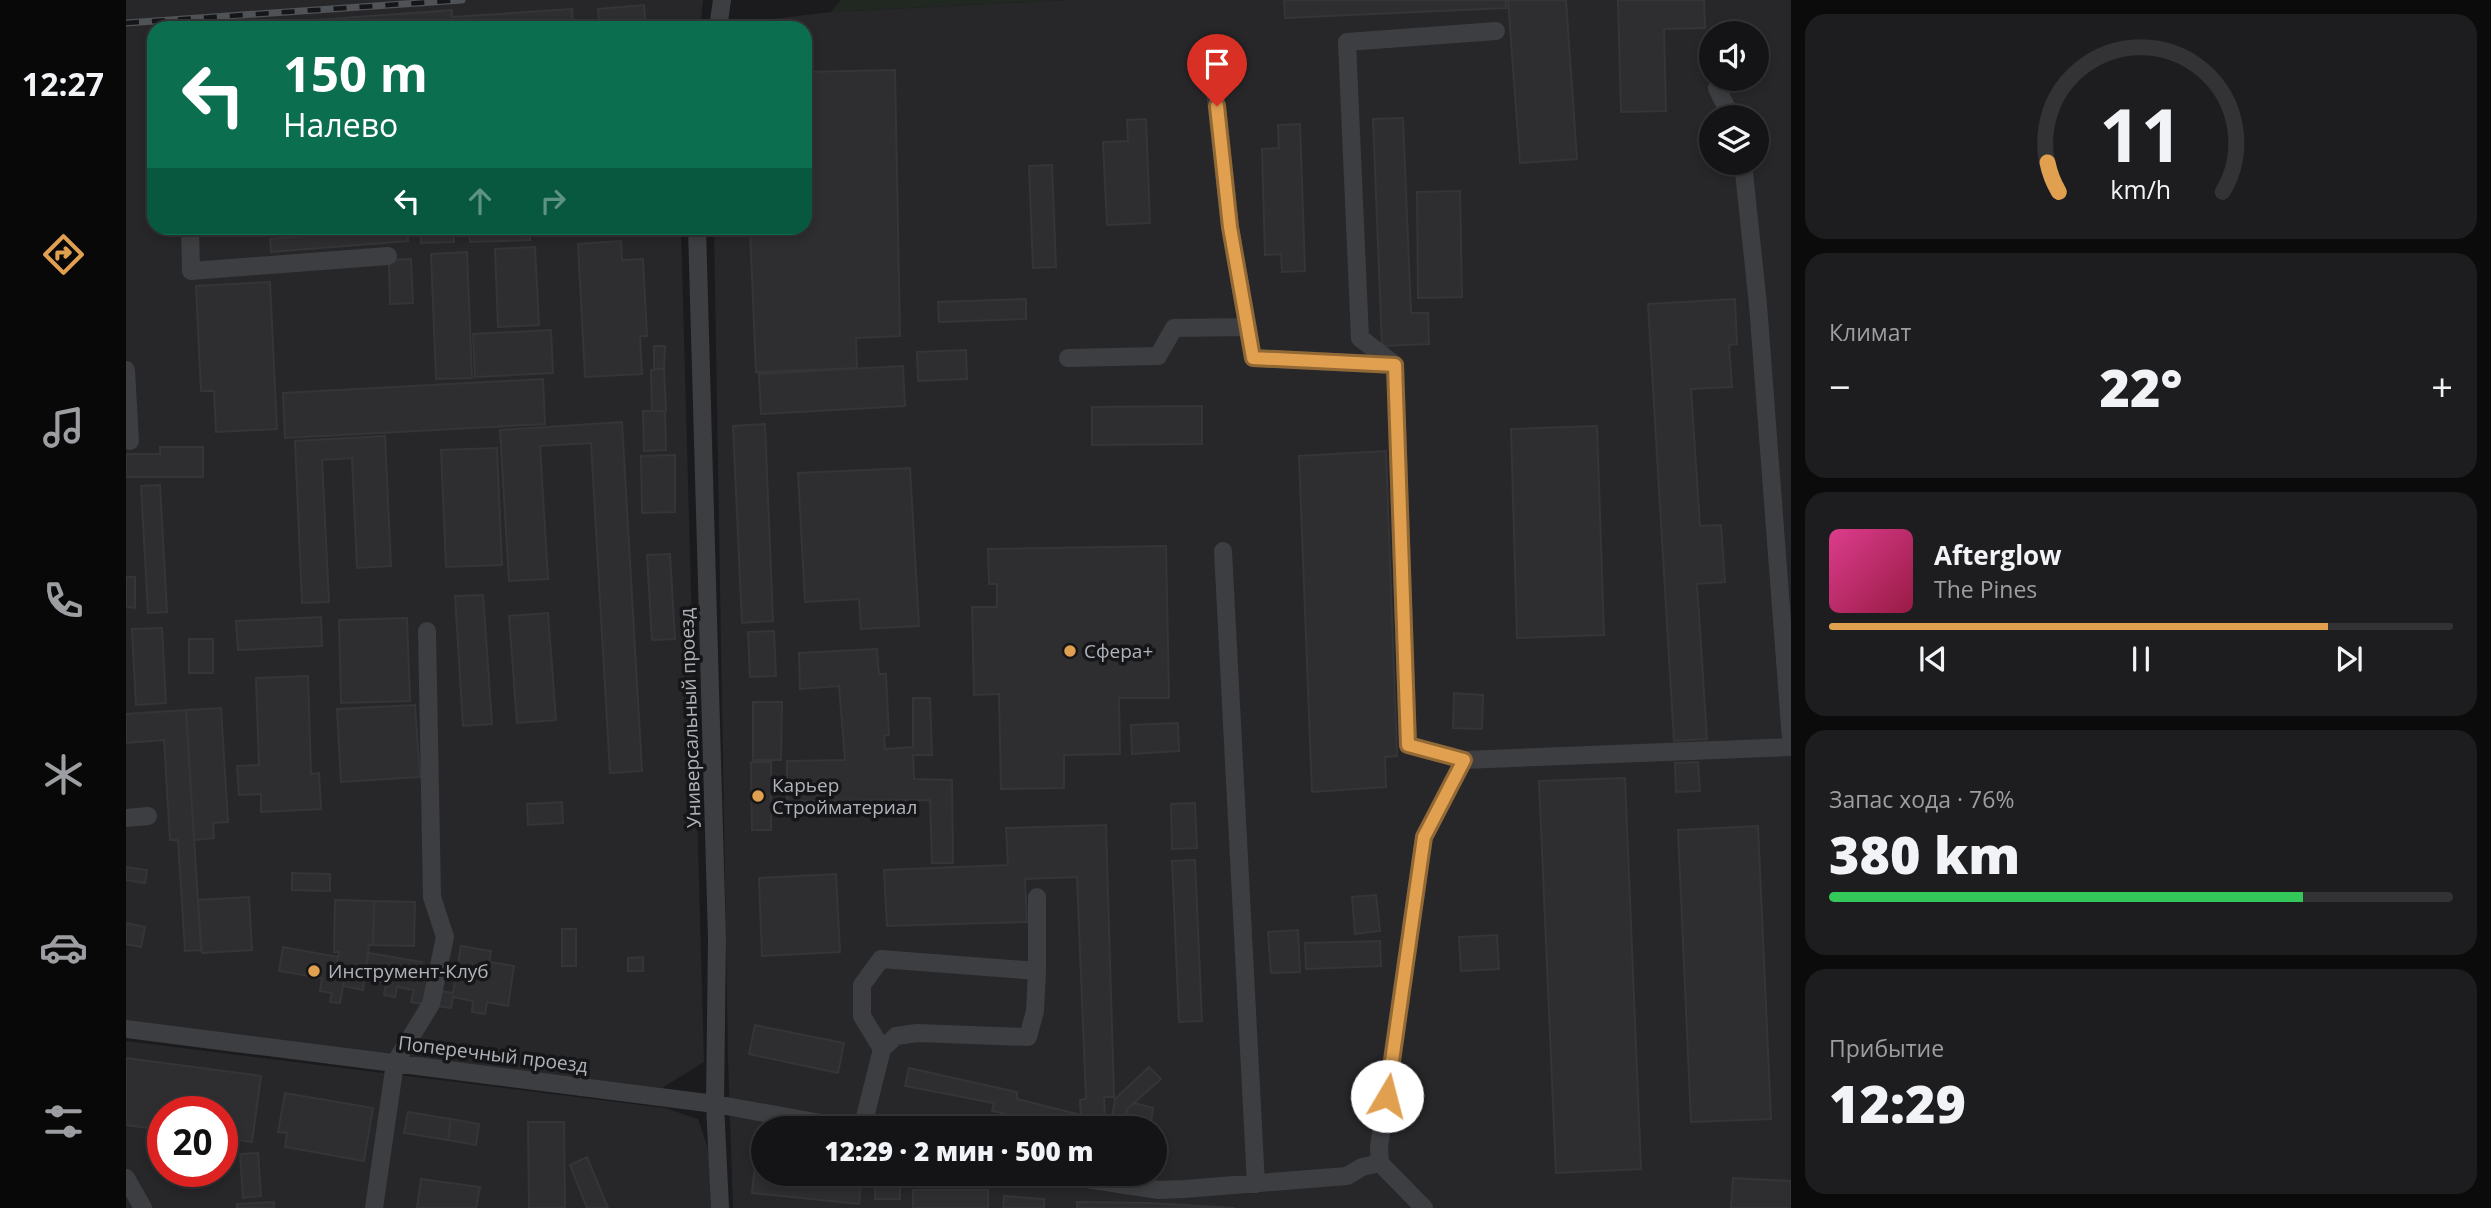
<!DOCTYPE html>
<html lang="ru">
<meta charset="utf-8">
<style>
:root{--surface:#141416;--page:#1d1d1f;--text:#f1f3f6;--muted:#9d9ea1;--line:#333335;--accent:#e0a050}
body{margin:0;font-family:"Open Sans",sans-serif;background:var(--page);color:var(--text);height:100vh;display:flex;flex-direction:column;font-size:26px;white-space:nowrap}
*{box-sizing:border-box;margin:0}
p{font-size:23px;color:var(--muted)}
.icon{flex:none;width:38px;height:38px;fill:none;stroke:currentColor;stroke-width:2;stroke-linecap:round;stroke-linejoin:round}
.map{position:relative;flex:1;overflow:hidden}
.sheet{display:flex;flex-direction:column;gap:14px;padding:14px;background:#0b0b0c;width:700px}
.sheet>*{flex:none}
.banner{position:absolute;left:21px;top:21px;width:665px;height:214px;border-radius:21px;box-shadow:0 4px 10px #0003,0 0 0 2px var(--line);background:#0b6e4f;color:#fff;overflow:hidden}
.fabs{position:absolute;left:1573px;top:21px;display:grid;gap:14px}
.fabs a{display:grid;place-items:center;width:70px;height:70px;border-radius:50%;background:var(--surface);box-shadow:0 4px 10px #0003,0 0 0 2px var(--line);font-size:35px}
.speed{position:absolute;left:21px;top:1096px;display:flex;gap:14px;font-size:35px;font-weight:700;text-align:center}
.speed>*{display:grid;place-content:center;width:91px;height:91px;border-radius:50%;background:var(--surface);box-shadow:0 4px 10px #0003,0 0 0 2px var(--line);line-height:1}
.speed .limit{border:10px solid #d22;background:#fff;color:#111}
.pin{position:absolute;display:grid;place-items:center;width:60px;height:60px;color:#fff;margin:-72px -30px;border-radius:50% 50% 50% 0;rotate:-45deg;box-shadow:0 0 7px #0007}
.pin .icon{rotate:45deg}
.me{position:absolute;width:77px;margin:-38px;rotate:8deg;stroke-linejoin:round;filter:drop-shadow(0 0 5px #0008)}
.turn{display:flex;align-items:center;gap:24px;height:147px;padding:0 21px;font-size:32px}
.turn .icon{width:91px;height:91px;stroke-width:2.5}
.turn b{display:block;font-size:49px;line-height:60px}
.lanes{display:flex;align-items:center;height:66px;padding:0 21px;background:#0003;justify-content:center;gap:35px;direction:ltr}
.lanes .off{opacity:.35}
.big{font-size:52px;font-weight:800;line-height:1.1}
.sheet .widget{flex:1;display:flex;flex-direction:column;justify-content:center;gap:10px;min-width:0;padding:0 24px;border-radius:21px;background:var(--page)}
.sheet .dial{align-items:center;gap:0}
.dial svg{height:182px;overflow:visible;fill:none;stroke:var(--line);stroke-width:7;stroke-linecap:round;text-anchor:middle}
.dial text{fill:var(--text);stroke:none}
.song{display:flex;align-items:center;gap:21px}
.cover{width:84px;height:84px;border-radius:10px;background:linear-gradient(135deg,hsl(330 70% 55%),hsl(340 70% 35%))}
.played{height:7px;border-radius:4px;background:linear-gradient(90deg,var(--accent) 80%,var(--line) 80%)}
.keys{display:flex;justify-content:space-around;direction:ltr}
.heat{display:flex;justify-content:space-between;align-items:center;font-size:38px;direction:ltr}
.charge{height:10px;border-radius:5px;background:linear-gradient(90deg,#34c759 76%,var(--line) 0)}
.trip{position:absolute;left:625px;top:1116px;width:416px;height:70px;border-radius:35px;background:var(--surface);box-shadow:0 4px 10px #0003,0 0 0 2px var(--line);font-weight:800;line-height:70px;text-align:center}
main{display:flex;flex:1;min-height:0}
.menu{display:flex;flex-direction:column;width:126px;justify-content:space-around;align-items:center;background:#080809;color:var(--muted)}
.menu .icon{width:49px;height:49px}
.menu .active{color:var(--accent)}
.menu b{font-size:32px;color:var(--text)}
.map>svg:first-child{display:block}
</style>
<main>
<nav class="menu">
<b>12:27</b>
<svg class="icon active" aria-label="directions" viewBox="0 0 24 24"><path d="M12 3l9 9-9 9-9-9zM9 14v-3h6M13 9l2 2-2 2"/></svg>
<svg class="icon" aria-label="music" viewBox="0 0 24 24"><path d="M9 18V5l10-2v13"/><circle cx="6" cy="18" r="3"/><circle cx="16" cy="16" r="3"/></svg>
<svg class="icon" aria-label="phone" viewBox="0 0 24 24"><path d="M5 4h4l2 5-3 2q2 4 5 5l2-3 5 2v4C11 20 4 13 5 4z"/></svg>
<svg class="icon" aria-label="climate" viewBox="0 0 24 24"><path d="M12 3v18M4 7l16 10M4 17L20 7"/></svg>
<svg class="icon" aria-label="car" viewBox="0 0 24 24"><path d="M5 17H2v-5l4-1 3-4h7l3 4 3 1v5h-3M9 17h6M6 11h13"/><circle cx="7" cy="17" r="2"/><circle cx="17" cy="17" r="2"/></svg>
<svg class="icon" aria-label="filters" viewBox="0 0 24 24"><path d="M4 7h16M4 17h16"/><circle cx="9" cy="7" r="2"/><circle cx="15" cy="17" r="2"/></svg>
</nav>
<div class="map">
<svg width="1665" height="1208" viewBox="0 0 1665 1208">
<rect width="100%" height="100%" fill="#1b1b1d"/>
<path fill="#27272a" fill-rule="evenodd" d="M 0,0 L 577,0 L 574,28 L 28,28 L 28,228 L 555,228 L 578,1062 L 536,1088 L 0,1022 Z
M 942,0 L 1665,0 L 1665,1208 L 607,1208 L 602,1060 L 588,228 L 679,228 L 679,28 L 610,28 L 613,23 L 705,12 ZM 1586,33 L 1631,33 L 1631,79 L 1586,79 ZM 1586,117 L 1631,117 L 1631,163 L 1586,163 ZM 637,1129 L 1029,1129 L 1029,1174 L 637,1174 Z
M 0,1041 L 539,1108 L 572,1119 L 584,1154 L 586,1208 L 0,1208 ZM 37,1111 L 96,1111 L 96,1171 L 37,1171 Z"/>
<path fill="#212721" d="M 715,0 L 942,0 L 705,12 Z"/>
<path fill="#2e2e31" stroke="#353538" stroke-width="2" d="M 1158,0 L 1380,0 L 1380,8 L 1159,18 Z
M 1382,0 L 1440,0 L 1451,159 L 1394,163 Z
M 1492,0 L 1578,0 L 1579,28 L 1538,29 L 1540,111 L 1495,112 Z
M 518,5 L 520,28 L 474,28 L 472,9 Z
M 446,9 L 447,28 L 95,27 L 326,10 L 326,17 Z
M 769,70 L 774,336 L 730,338 L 731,368 L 630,372 L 624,228 L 679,228 L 679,72 Z
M 1277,118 L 1285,313 L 1302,313 L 1303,344 L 1256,346 L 1247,119 Z
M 1020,119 L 1024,223 L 981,225 L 977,142 L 1002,141 L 1001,120 Z
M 1174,124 L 1179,271 L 1156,272 L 1155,254 L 1139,255 L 1136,149 L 1153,148 L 1152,125 Z
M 926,165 L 930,267 L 907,268 L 903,166 Z
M 1334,191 L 1336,297 L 1292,298 L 1291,192 Z
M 281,228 L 282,241 L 145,252 L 144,239 Z
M 328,228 L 328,242 L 295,243 L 294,230 Z
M 343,228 L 404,228 L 404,240 L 344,242 Z
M 495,241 L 496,260 L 517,259 L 521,336 L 514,336 L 516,374 L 459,377 L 452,244 Z
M 409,247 L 413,325 L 372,327 L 369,249 Z
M 341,252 L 346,378 L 310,379 L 305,254 Z
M 285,259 L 287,303 L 264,304 L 263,260 Z
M 144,282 L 151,429 L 90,432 L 88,391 L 75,391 L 70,286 Z
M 900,299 L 900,319 L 813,322 L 812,302 Z
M 1609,299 L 1611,344 L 1603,345 L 1606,387 L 1565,389 L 1574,526 L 1595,525 L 1599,582 L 1571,584 L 1581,739 L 1548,741 L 1522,304 Z
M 425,330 L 427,373 L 349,377 L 347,334 Z
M 528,346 L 539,346 L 538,369 L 528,369 Z
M 840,350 L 841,379 L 792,381 L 791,352 Z
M 777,366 L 779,406 L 635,414 L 633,374 Z
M 538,369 L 540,411 L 526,411 L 525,370 Z
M 417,379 L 419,424 L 159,438 L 157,393 Z
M 1076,406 L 1076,444 L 966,445 L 966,407 Z
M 517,411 L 539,411 L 540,450 L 518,451 Z
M 496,422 L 516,771 L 484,773 L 465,443 L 414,446 L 422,579 L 383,581 L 374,430 Z
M 639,424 L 647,621 L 616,623 L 607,426 Z
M 1471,426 L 1478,635 L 1391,638 L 1385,429 Z
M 259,436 L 265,566 L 231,568 L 226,458 L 196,460 L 203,602 L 176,603 L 169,441 Z
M 34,447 L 77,447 L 77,477 L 0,477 L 0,454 L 34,454 Z
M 371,448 L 376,565 L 320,567 L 315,450 Z
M 1260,451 L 1271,756 L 1259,757 L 1260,787 L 1186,792 L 1173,456 Z
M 549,455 L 549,512 L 516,513 L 515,456 Z
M 784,468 L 793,626 L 735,629 L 733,599 L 679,602 L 672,473 Z
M 34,485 L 41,612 L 22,613 L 15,486 Z
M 1040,546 L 1043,698 L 993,698 L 994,754 L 938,755 L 938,788 L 875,789 L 873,694 L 848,695 L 846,607 L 871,607 L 871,584 L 863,584 L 862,549 Z
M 544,554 L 549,639 L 526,640 L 521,555 Z
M 0,577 L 9,577 L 9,608 L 0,607 Z
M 357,595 L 366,724 L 337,726 L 329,596 Z
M 422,613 L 430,720 L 391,723 L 383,616 Z
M 195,617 L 196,646 L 112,650 L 110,621 Z
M 281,618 L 284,701 L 215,703 L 213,620 Z
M 36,628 L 40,703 L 10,705 L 6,629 Z
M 648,631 L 650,676 L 624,677 L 622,632 Z
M 63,639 L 87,639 L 87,673 L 63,673 Z
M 751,649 L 753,674 L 760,674 L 763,735 L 758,736 L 759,749 L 787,747 L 787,698 L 804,698 L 806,755 L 787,755 L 788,779 L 826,780 L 827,863 L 806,863 L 804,800 L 661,801 L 661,761 L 719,760 L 713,686 L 674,689 L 673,653 Z
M 182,676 L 185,774 L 193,773 L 195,809 L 135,812 L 135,794 L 113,795 L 111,766 L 133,765 L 130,678 Z
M 1328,693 L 1357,695 L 1356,729 L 1327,728 Z
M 627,702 L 656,702 L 655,760 L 627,760 Z
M 289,705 L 294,777 L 215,782 L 211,709 Z
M 95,708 L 102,822 L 87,823 L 88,838 L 68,840 L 60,710 Z
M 60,710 L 75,950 L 59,951 L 52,840 L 44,840 L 38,740 L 0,743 L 0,714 Z
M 1052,723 L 1053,751 L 1006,754 L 1005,725 Z
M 625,762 L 645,762 L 645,830 L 626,830 Z
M 1572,762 L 1574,791 L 1550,792 L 1549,763 Z
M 1499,778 L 1515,1169 L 1430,1173 L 1413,781 Z
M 436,802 L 437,823 L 402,825 L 401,804 Z
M 1069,803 L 1071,848 L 1046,849 L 1045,804 Z
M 980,825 L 988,1097 L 978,1097 L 979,1116 L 966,1116 L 963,1129 L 950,1129 L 866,1111 L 868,1103 L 779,1086 L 783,1068 L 891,1092 L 891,1099 L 955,1115 L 954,1100 L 960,1099 L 951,877 L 899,879 L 901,922 L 761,926 L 758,870 L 882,865 L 880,828 Z
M 1632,826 L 1645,1119 L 1565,1122 L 1552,830 Z
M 1069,860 L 1076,1021 L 1053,1022 L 1046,861 Z
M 0,867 L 21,870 L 19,883 L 0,880 Z
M 166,873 L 204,874 L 204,891 L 166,890 Z
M 710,874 L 714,952 L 636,956 L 633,878 Z
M 1250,895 L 1254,931 L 1229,934 L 1226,897 Z
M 123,897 L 126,950 L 76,953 L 72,900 Z
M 209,900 L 248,901 L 247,945 L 243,945 L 237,990 L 217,986 L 219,976 L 209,974 L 213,952 L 208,952 Z
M 248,901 L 289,902 L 288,946 L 247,945 Z
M 0,923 L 19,927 L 15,947 L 0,944 Z
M 436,929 L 450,929 L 450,966 L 436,966 Z
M 1172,930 L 1174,972 L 1145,973 L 1142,932 Z
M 1371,935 L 1373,969 L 1335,971 L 1333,937 Z
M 1254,941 L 1255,966 L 1180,969 L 1179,943 Z
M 335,946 L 365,951 L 363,962 L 388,966 L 382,1006 L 361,1002 L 359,1014 L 346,1012 L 347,1001 L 327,997 L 325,1008 L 311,1006 L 314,991 L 327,993 Z
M 157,947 L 212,957 L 209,974 L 219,976 L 214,1003 L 204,1002 L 206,993 L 194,991 L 196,978 L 153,971 Z
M 243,953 L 296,962 L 295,968 L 305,969 L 303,1005 L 285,1002 L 288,990 L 271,987 L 269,997 L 258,995 L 260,983 L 238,979 Z
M 517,957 L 517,971 L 502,971 L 502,958 Z
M 629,1025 L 718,1043 L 712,1073 L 623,1054 Z
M 0,1058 L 135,1076 L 126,1142 L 96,1138 L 96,1111 L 37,1111 L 37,1130 L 0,1125 Z
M 1023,1067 L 1035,1079 L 1001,1109 L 998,1129 L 984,1129 L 989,1099 Z
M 159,1093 L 247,1108 L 238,1161 L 159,1147 L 161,1133 L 152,1132 Z
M 1008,1103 L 1027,1108 L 1024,1129 L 998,1129 L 1001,1109 Z
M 282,1112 L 325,1119 L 322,1140 L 278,1133 Z
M 325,1119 L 353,1124 L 350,1145 L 322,1140 Z
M 402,1122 L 438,1122 L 439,1208 L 403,1208 Z
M 132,1153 L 135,1196 L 117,1198 L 114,1154 Z
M 461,1157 L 482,1208 L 461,1208 L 444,1165 Z
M 629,1164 L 637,1165 L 637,1174 L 736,1175 L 733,1204 L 626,1193 Z
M 750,1177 L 774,1177 L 774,1199 L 749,1199 Z
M 1607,1178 L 1665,1181 L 1665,1208 L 1605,1208 Z
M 295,1179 L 354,1187 L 350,1208 L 291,1208 Z
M 787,1190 L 862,1190 L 862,1208 L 787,1208 Z
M 878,1196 L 918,1199 L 918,1208 L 877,1208 Z
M 148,1202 L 148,1208 L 111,1208 L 111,1204 Z
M 951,1202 L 1024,1203 L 1109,1208 L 951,1208 Z"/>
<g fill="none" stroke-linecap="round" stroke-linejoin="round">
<path stroke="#3c3e41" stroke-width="18" d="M 592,28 L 596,0
M 1370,31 L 1221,42 L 1234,338 L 1269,365 L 1282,745 L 1338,760 L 1665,747
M 1088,82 L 1104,227 L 1127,358 L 1269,365
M 1591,88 L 1605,117
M 1617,163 L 1632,305 L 1665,739
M 64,228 L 65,271 L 262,256
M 571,228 L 591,938 L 589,1104 L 594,1208
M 942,358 L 1032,356 L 1048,328 L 1122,327
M 0,370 L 4,441
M 1097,551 L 1130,1184
M 0,818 L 22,816
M 0,1029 L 589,1104 L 728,1129
M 756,1049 L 770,1036 L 791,1033 L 902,1037 L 909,1011 L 911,971
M 736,1129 L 756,1049 L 736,1016 L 736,985 L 755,959 L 911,971 L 911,897
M 927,1174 L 1033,1190 L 1058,1189 L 1221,1176 L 1236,1167 L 1254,1163
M 0,1178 L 17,1208
M 248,1208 L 269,1063 L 305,1004 L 319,937 L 306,897 L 301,631
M 1298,1208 L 1254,1163 L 1253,1147 L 1298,837 L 1338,760"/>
<defs>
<path id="rail" d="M 0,23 L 336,0"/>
</defs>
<use href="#rail" stroke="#4f5256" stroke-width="7"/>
<use href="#rail" stroke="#161618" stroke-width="4.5" stroke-dasharray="13" stroke-linecap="butt"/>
</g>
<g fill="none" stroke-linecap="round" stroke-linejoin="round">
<defs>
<path id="route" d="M 1091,106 L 1104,227 L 1127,358 L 1269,365 L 1282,745 L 1338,760 L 1298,837 L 1261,1096"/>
</defs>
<use href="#route" stroke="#926834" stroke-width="18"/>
<use href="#route" stroke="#e0a050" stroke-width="12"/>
</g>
<g fill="#e0a050" stroke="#161618" stroke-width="2.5">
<circle cx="944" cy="651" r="7"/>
<circle cx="632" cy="796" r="7"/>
<circle cx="188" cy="971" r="7"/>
</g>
<g text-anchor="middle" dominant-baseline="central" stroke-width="7" stroke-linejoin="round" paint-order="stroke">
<g font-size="19" fill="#afb4bb" stroke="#161618" text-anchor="start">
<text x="958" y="651">Сфера+</text>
<text x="646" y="785">Карьер<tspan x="646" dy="22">Стройматериал</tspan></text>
<text x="202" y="971">Инструмент-Клуб</text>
</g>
<g font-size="19" fill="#afb4bb" stroke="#161618">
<text transform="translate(564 718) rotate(-92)">Универсальный проезд</text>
<text transform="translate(367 1054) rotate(7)">Поперечный проезд</text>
</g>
</g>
</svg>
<div class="fabs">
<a><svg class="icon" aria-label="sound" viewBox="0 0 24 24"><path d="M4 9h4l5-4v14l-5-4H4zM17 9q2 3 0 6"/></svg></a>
<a><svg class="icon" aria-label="layers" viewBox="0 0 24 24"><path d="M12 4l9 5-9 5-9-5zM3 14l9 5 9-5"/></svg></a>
</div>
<div class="speed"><div class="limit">20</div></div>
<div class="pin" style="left:1091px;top:106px;background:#d93025"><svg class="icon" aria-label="arrive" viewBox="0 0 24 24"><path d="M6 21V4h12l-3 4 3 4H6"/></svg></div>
<svg class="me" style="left:1261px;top:1096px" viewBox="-20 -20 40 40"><circle r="19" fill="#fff"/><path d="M0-13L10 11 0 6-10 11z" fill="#e0a050"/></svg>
<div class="trip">12:29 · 2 мин · 500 m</div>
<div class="banner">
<div class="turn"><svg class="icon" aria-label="left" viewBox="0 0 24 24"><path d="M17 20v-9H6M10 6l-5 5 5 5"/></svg><div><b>150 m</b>Налево</div></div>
<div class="lanes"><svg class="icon" aria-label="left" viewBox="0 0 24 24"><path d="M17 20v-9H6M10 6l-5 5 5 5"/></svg><svg class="icon off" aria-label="ahead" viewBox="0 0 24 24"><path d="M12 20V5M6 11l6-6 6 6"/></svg><svg class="icon off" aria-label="right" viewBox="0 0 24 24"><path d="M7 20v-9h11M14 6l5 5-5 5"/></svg></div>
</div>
</div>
<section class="sheet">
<div class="widget dial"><svg viewBox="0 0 100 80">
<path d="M14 69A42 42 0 1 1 86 69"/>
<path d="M14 69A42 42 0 0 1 9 56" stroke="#e0a050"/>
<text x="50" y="56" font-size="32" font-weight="700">11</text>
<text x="50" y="72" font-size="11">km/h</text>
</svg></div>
<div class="widget"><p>Климат</p>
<div class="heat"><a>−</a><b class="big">22°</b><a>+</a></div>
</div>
<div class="widget">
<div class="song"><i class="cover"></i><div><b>Afterglow</b><p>The Pines</p></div></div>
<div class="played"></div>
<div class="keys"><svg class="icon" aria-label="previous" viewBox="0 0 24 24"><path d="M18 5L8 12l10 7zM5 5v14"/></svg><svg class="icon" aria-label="pause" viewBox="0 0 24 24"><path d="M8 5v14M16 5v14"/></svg><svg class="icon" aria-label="next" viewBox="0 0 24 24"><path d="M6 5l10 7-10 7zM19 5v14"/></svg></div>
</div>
<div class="widget"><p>Запас хода · 76%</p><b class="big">380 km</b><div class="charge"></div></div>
<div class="widget"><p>Прибытие</p><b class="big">12:29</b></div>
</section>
</main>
